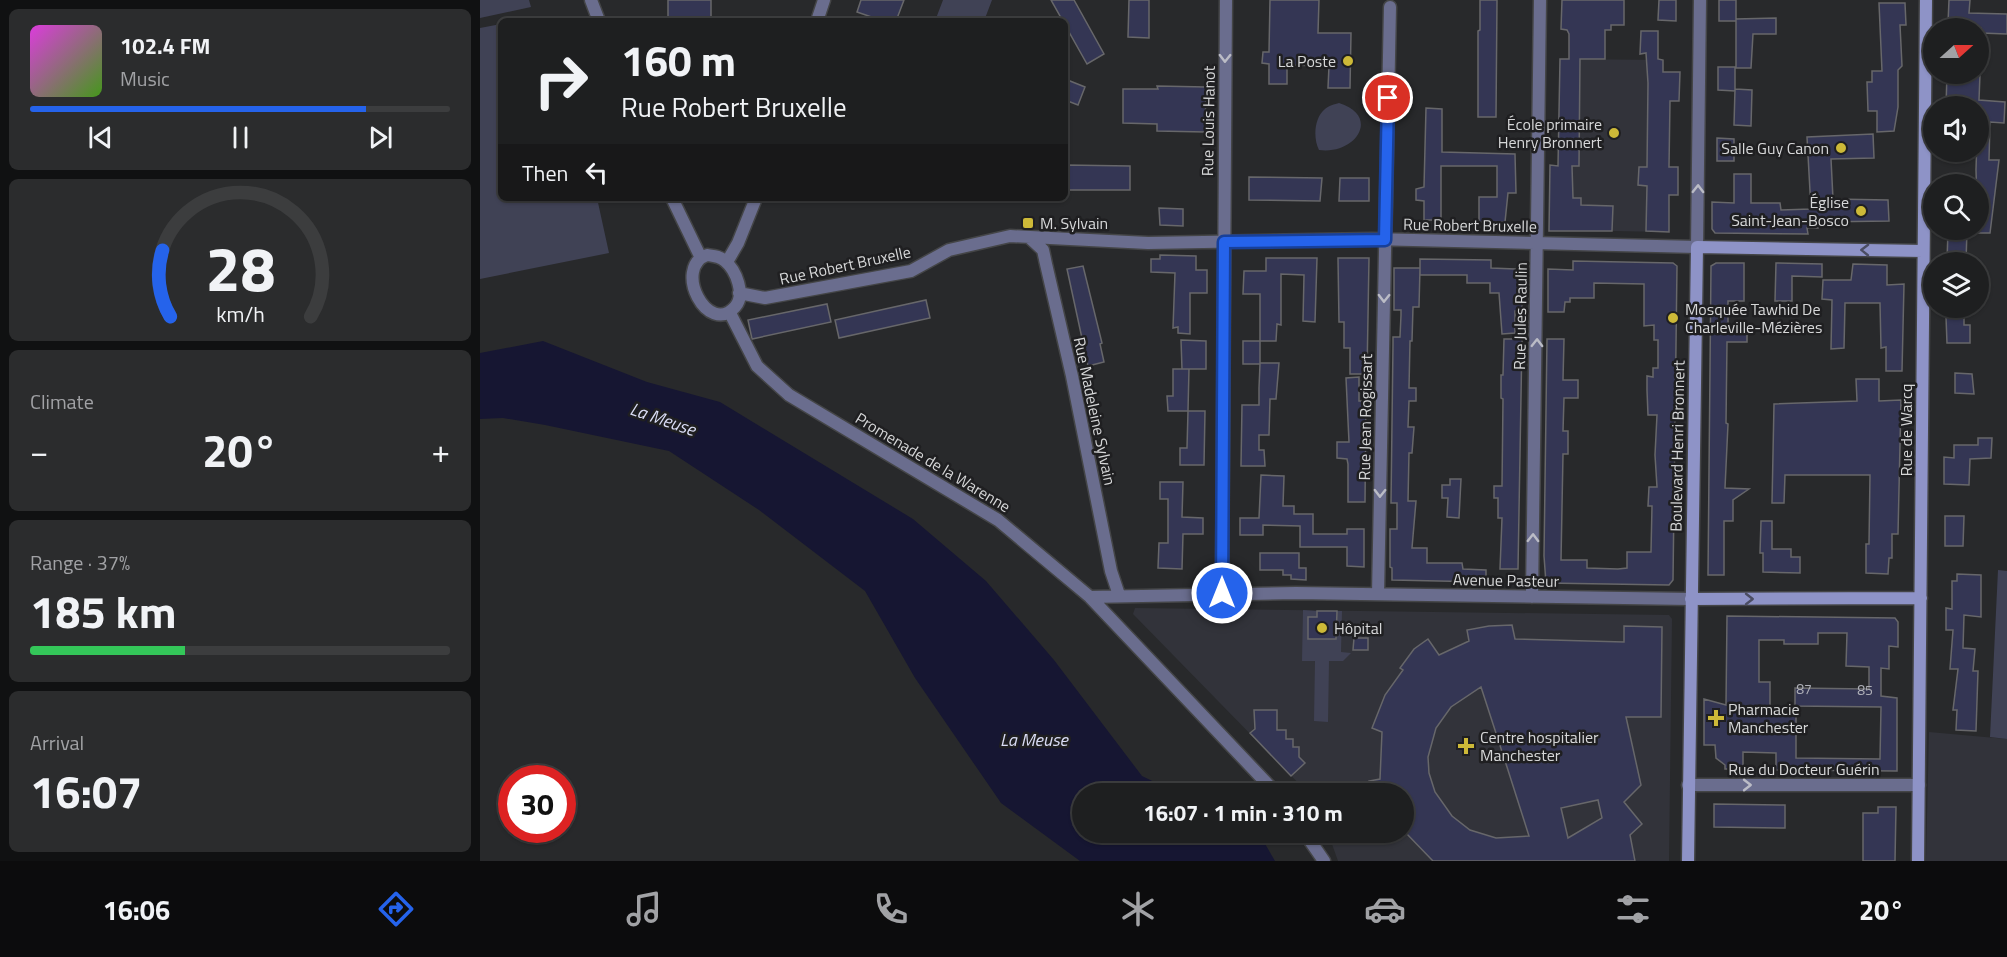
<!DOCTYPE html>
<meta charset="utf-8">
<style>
:root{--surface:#1e1f20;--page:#2b2c2d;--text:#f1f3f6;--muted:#a1a2a5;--line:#3c3d3e;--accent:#2563eb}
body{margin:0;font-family:"Titillium Web",sans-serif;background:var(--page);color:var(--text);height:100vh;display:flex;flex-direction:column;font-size:22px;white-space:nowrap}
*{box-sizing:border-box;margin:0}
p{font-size:20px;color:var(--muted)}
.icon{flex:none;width:33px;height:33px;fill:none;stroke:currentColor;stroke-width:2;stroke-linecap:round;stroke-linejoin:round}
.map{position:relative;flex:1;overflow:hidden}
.drawer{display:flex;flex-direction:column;gap:9px;padding:9px;background:#101112;width:480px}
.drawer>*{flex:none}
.top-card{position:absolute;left:18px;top:18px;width:570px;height:183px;border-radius:9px;box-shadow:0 2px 4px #0004,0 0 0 2px var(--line);background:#1e1f20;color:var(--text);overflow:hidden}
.needle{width:39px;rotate:69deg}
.fabs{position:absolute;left:1443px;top:18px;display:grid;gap:12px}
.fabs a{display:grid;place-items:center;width:66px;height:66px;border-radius:50%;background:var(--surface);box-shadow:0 2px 4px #0004,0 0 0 2px var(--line);font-size:30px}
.speed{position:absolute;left:18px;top:765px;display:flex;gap:12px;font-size:30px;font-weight:700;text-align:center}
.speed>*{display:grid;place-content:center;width:78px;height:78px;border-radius:50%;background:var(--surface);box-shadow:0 2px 4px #0004,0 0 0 2px var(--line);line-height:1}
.speed .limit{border:9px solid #d22;background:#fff;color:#111}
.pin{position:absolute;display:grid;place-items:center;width:51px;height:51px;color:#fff;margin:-26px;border:3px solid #fff;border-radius:50%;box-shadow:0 2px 6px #0007}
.me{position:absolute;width:66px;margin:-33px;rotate:0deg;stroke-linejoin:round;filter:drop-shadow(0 0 4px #0008)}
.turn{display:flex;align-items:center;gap:21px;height:126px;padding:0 24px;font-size:27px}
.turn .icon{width:78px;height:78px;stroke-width:2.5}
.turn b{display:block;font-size:42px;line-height:51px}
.then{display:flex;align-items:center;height:57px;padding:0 24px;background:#0003;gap:12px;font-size:22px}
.big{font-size:45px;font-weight:700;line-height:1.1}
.drawer .widget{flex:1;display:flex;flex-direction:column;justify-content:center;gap:9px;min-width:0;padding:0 21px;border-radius:9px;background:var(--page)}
.drawer .dial{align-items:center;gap:0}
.dial svg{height:156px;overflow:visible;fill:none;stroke:var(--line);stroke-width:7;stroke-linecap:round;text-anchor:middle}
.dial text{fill:var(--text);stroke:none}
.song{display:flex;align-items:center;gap:18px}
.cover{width:72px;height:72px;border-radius:9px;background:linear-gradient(135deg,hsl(300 70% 55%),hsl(100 70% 35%))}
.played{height:6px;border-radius:3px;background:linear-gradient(90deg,var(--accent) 80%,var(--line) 80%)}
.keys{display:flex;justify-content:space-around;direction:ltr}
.heat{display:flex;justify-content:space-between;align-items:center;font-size:33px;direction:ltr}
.charge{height:9px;border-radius:4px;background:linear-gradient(90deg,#34c759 37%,var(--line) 0)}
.trip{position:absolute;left:592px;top:783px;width:342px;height:60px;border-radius:30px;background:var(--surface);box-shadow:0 2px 4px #0004,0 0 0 2px var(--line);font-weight:700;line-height:60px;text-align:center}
.menu{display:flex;height:96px;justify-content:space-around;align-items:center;background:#0c0c0d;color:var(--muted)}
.menu .icon{width:42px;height:42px}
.menu .current{color:var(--accent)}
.menu b{font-size:27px;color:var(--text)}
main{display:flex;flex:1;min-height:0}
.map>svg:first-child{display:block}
</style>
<main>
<section class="drawer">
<div class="widget">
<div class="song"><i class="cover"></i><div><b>102.4 FM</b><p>Music</p></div></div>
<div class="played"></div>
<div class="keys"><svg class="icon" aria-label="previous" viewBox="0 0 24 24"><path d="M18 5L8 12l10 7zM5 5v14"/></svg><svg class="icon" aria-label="pause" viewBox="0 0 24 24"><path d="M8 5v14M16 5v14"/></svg><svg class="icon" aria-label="next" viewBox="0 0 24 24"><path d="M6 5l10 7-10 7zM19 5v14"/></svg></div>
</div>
<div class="widget dial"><svg viewBox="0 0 100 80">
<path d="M14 69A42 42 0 1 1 86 69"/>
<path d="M14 69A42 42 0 0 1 10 35" stroke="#2563eb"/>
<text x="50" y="56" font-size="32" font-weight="700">28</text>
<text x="50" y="72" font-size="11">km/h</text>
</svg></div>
<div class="widget"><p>Climate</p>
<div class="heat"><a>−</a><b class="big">20°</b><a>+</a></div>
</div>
<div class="widget"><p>Range · 37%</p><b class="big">185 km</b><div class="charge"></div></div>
<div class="widget"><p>Arrival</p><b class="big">16:07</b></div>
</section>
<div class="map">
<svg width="1527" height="861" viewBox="0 0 1527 861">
<rect width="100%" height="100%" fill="#28292b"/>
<path fill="#32333a" d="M 1080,59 L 1183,60 L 1183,72 L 1200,72 L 1199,101 L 1190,101 L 1189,167 L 1198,167 L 1198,195 L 1189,195 L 1189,232 L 1132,231 L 1132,206 L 1101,205 L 1100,198 L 1069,198 L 1070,165 L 1078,165 Z
M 655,608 L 1189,615 L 1192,619 L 1189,861 L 858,861 L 848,833 L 924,832 L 924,794 L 828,793 L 653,614 Z
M 1449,732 L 1527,739 L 1527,861 L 1446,861 Z"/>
<path fill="#404255" d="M 0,0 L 49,0 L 51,7 L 0,18 Z
M 463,0 L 512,0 L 504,21 L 455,21 Z
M 21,24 L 21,198 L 117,198 L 129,253 L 0,279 L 0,28 Z
M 859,103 C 901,116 876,155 839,150 C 833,138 834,118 845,109 C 848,106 855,104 859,103 Z
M 1518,570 L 1527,571 L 1527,739 L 1510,737 Z
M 823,610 L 837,611 L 837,617 L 828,617 L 828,639 L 856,639 L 857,611 L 862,611 L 861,652 L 871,653 L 863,661 L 849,661 L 848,722 L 834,721 L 835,661 L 822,661 Z"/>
<path fill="#161632" d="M 63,341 L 167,382 L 240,402 L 433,519 L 506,581 L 574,660 L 662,776 L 697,793 L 603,794 L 603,832 L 773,833 L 781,837 L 795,861 L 600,861 L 521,803 L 435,678 L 385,591 L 279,510 L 189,451 L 65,425 L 23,418 L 0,419 L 0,353 Z"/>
<path fill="#343654" stroke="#67676a" stroke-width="1.5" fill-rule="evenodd" d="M 188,0 L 231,0 L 231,19 L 188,18 Z
M 381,0 L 424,0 L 416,21 L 403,21 L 377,12 Z
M 571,0 L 594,0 L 624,54 L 607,64 Z
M 649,0 L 669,0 L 669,38 L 648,37 Z
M 790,0 L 839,0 L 838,33 L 871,33 L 870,88 L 848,88 L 849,66 L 807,65 L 807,84 L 789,84 L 789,64 L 782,63 L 783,52 L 789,52 Z
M 1000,0 L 1017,0 L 1016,117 L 998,117 L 998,31 L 1000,30 Z
M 1082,0 L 1144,0 L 1144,25 L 1131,25 L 1131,30 L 1125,30 L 1125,59 L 1100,59 L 1099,166 L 1092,166 L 1093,198 L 1101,198 L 1101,205 L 1133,206 L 1132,231 L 1069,231 L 1070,165 L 1078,166 L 1080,59 L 1089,59 L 1089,34 L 1087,30 L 1081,29 Z
M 1179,0 L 1196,0 L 1196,21 L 1178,20 Z
M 1239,0 L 1256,0 L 1256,21 L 1239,21 Z
M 1469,0 L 1490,0 L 1489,13 L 1527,14 L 1527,34 L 1501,33 L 1501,28 L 1470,28 L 1470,23 L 1468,23 Z
M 1399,3 L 1425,3 L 1426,25 L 1420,25 L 1422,66 L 1418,70 L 1418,107 L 1414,131 L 1397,132 L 1397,111 L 1388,111 L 1387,82 L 1392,82 L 1392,71 L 1402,71 Z
M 1296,18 L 1296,34 L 1273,34 L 1271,68 L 1256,68 L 1256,19 Z
M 1161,31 L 1178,31 L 1178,59 L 1183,60 L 1183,72 L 1200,72 L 1199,101 L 1190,101 L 1189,167 L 1198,167 L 1198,195 L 1189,195 L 1189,232 L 1166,231 L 1167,186 L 1158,185 L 1159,167 L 1167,167 L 1168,83 L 1166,53 L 1160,54 Z
M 1238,67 L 1255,67 L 1255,91 L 1238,90 Z
M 1467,74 L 1500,74 L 1499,100 L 1525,102 L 1524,123 L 1510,122 L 1509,160 L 1519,160 L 1510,233 L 1498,233 L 1496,170 L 1498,106 L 1466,106 Z
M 585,79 L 605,87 L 598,105 L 585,100 Z
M 677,86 L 726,87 L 725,132 L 677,131 L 677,124 L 643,123 L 643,89 L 678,89 Z
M 1255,89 L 1272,90 L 1271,126 L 1254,125 Z
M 946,108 L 962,109 L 962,152 L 1035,154 L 1036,193 L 1028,193 L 1025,222 L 999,222 L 999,197 L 1017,197 L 1017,166 L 961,166 L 961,220 L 944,220 L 944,201 L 936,200 L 936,189 L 944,187 Z
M 1393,134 L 1394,158 L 1351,159 L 1353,199 L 1408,200 L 1409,221 L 1338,222 L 1338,228 L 1327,228 L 1328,234 L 1235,233 L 1232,229 L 1232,202 L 1254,203 L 1254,174 L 1271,174 L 1271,203 L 1300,203 L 1301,210 L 1331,209 L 1327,137 Z
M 1237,138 L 1254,139 L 1254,161 L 1237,161 Z
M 585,165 L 650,166 L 650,190 L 585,190 Z
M 769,177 L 842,178 L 840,201 L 769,200 Z
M 860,178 L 889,178 L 889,201 L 859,201 Z
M 679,208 L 703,209 L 703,226 L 680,225 Z
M 1468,230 L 1487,230 L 1486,262 L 1467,262 Z
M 680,255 L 716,256 L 716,270 L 727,270 L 727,293 L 710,293 L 710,334 L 698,333 L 698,327 L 693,328 L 695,273 L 671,272 L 671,259 L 680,259 Z
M 786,258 L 837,258 L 835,322 L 823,321 L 824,275 L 801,274 L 801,325 L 797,324 L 796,341 L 780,341 L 780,363 L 799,363 L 796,399 L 790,399 L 789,435 L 779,435 L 779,450 L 784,450 L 785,466 L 761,466 L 762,405 L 779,405 L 779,388 L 780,364 L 763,364 L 763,341 L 780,341 L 780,294 L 763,294 L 764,271 L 786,271 Z
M 858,258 L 889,258 L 887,374 L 870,374 L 870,348 L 864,348 L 864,322 L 859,322 Z
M 940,259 L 1011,260 L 1011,268 L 1035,269 L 1035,274 L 1042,274 L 1042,311 L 1035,311 L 1035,333 L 1022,334 L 1019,293 L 1010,293 L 1010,283 L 987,283 L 987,275 L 940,275 Z
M 1093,261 L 1193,263 L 1197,266 L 1193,580 L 1189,585 L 1066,583 L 1064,556 L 1067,339 L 1084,339 L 1083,380 L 1098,380 L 1098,398 L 1084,398 L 1083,431 L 1088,431 L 1088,454 L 1083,454 L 1081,560 L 1107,560 L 1107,568 L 1138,569 L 1147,568 L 1147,552 L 1171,552 L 1172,506 L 1168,506 L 1169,487 L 1177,487 L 1175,455 L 1177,415 L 1168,415 L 1167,390 L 1167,376 L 1173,377 L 1173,368 L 1178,368 L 1178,340 L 1174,340 L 1174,325 L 1164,326 L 1164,284 L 1114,283 L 1114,298 L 1090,298 L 1090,302 L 1085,302 L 1084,312 L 1068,312 L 1068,269 L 1093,270 Z
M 1236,263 L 1264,263 L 1264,301 L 1248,301 L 1248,327 L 1267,327 L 1267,342 L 1247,342 L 1246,423 L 1248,424 L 1245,488 L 1269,489 L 1253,500 L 1253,521 L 1244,521 L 1244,575 L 1228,575 L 1231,266 Z
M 1296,263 L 1342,264 L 1342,277 L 1312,276 L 1312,301 L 1295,301 Z
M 1373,264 L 1407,265 L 1407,285 L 1424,284 L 1422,371 L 1406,371 L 1406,347 L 1401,348 L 1400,303 L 1365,303 L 1364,348 L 1351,349 L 1352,300 L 1342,299 L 1343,280 L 1371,280 Z
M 603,266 L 622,343 L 620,344 L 624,362 L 608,366 L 587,269 Z
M 914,268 L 940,268 L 939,307 L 933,307 L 932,341 L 930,341 L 929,388 L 936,388 L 936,401 L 929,401 L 928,427 L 934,427 L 932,453 L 929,453 L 928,501 L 936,501 L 932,548 L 947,548 L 947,563 L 982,563 L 983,569 L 1006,570 L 1006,582 L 912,580 L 912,568 L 910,567 L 910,529 L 917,529 L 917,503 L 911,503 L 913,344 L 913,337 L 920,337 L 921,315 L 921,310 L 914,310 Z
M 446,300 L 450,318 L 359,338 L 355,320 Z
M 347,304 L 351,322 L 272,339 L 268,320 Z
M 1466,317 L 1484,318 L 1484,325 L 1490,325 L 1490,343 L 1467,343 Z
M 1024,339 L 1042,339 L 1038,569 L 1020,569 L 1022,518 L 1018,518 L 1018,498 L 1014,498 L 1014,486 L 1022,486 L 1023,399 L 1021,398 L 1021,375 L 1023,375 Z
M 701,340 L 726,341 L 726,369 L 702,369 Z
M 693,369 L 709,369 L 708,411 L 725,411 L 724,465 L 700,465 L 700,448 L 707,448 L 708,411 L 688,411 L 687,396 L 693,396 Z
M 1475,373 L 1492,374 L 1494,394 L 1475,393 Z
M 879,377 L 879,401 L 886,401 L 885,502 L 868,502 L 868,464 L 867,459 L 857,458 L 857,442 L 869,442 L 866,378 Z
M 1376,379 L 1399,379 L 1399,401 L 1421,400 L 1418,534 L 1412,534 L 1412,558 L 1409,558 L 1408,574 L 1386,573 L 1386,544 L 1389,544 L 1390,475 L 1305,475 L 1304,503 L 1292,503 L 1294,404 L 1377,401 Z
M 1498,438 L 1512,438 L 1511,458 L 1490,459 L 1489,485 L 1464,484 L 1464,457 L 1474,458 L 1474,445 L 1498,445 Z
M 781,475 L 804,476 L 803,506 L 814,506 L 814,514 L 833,514 L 833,534 L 867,534 L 867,529 L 884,529 L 884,567 L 867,566 L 867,547 L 820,547 L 820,526 L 783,525 L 783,535 L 760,535 L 760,518 L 779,518 Z
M 970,479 L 981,479 L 979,518 L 967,517 L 968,498 L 962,498 L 962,485 L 970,485 Z
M 680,482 L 703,482 L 702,517 L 723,518 L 723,534 L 703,534 L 702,569 L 678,568 L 679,543 L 688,543 L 688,499 L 680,499 Z
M 1465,516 L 1484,516 L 1483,546 L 1465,546 Z
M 1281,521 L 1292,521 L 1292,549 L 1311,549 L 1311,557 L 1320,557 L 1320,573 L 1283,572 L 1283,553 L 1280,553 Z
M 780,553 L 819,553 L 819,568 L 826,568 L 826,580 L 811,579 L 811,575 L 803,575 L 803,570 L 780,570 Z
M 1477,574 L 1501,575 L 1501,617 L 1484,615 L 1483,648 L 1495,649 L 1493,671 L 1498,671 L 1496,731 L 1476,730 L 1477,710 L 1473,710 L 1478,669 L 1470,669 L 1473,630 L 1466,630 L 1466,608 L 1472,609 L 1472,581 L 1477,581 Z
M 837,611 L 857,611 L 856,639 L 828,639 L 828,617 L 837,617 Z
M 1247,616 L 1415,618 L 1418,622 L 1418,647 L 1409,646 L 1409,669 L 1401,668 L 1401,696 L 1417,698 L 1417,771 L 1296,770 L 1296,753 L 1263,752 L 1263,769 L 1245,769 L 1245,765 L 1236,758 L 1235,745 L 1224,745 L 1224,699 L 1246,705 ZM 1338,633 L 1367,633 L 1366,666 L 1389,667 L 1389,689 L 1315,688 L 1315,706 L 1401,707 L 1400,759 L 1316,758 L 1316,713 L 1290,713 L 1290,682 L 1279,682 L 1279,640 L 1304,640 L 1304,644 L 1338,644 Z
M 1032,625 L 1035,639 L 1144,642 L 1144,626 L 1182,627 L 1181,717 L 1146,717 L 1161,785 L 1144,802 L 1162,824 L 1150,835 L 1155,861 L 953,861 L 924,831 L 924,794 L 892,794 L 889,781 L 900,779 L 902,732 L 892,728 L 894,723 L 905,695 L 923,670 L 920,668 L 934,649 L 948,639 L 959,655 L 989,641 L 987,630 L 1009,626 ZM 1001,687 L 1027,767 L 1049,836 L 1016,838 L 990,830 L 972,816 L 955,792 L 949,773 L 948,757 L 956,728 L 971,707 ZM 1118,800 L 1122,818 L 1088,838 L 1081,808 Z
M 874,638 L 888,638 L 888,650 L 873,650 Z
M 774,710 L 797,710 L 797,730 L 806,730 L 806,739 L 813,739 L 813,747 L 819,747 L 819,757 L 825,763 L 811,776 L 770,733 L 775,729 Z
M 1234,804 L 1305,805 L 1305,828 L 1234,827 Z
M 1398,807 L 1416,807 L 1415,861 L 1383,861 L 1383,813 L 1398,813 Z"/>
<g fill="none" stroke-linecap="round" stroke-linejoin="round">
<defs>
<path id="street" d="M 111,0 L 119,21
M 337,21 L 344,0
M 192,198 L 221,258
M 550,238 L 563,250 L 566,264 L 592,376 L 631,571 L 639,595
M 227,255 C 234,256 239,256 245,261 C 256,270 266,295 255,307 C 228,337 192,268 227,255 Z
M 247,262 L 258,243 L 276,198
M 259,293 L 285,298 L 431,271 L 469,250 L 530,236 L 668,243 L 892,239 L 1217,247 L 1220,0
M 250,313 L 277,366 L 309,395 L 518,520 L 610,597 L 797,794
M 742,593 L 746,0
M 898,594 L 910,7
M 610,597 L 816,593 L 1211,599
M 1052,597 L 1060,0
M 1208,785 L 1439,785
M 824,832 L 844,861"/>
<path id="secondary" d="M 1211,599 L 1441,598
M 1208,861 L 1217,247 L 1443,251
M 1438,861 L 1446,0"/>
</defs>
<use href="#street" stroke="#444547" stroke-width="15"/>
<use href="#secondary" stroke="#444547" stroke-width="15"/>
<use href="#street" stroke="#6a6d8e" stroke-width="12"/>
<use href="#secondary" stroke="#8e93c7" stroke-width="12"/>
</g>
<defs><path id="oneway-chevron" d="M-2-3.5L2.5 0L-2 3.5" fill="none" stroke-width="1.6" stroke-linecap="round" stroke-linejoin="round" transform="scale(1.5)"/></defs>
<g stroke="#bbbcc6">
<use href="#oneway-chevron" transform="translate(745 58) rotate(91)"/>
<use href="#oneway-chevron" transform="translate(1218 189) rotate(-89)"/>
<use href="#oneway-chevron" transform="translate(904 298) rotate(91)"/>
<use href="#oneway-chevron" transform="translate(1057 343) rotate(-89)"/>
<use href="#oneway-chevron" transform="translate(900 493) rotate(91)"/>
<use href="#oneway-chevron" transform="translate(1053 538) rotate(-89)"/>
<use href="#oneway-chevron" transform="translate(1267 785)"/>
</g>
<g stroke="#4b4d63">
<use href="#oneway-chevron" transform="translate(1385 250) rotate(-179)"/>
<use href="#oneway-chevron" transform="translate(1269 599)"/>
</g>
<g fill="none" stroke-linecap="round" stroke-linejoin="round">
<defs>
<path id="route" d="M 742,593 L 744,242 L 905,240 L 908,98"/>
</defs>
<use href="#route" stroke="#184099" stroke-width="15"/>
<use href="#route" stroke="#2563eb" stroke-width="10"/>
</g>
<g fill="#cdb938" stroke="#1f1f21" stroke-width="2">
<circle cx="868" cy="61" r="6"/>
<circle cx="1134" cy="133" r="6"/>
<circle cx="1361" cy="148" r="6"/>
<circle cx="1381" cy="211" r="6"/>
<rect x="542" y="217" width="12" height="12" rx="3"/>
<circle cx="1193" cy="318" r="6"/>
<circle cx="842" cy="628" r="6"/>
<path d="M1233 709h6v6h6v6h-6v6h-6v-6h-6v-6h6z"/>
<path d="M983 737h6v6h6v6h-6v6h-6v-6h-6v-6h6z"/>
</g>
<g text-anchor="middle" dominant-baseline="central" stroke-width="5" stroke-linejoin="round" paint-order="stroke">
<g font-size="14" fill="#aeafb7">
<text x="1324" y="688">87</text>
<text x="1385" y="689">85</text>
</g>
<g font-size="16" fill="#d6d7d8" stroke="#1f1f21" text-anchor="start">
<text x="856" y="61" text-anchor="end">La Poste</text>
<text x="1122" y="124" text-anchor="end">École primaire<tspan x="1122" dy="18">Henry Bronnert</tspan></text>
<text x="1349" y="148" text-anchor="end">Salle Guy Canon</text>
<text x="1369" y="202" text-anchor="end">Église<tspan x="1369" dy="18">Saint-Jean-Bosco</tspan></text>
<text x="560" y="223">M. Sylvain</text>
<text x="1205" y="309">Mosquée Tawhid De<tspan x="1205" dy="18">Charleville-Mézières</tspan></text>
<text x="854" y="628">Hôpital</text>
<text x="1248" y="709">Pharmacie<tspan x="1248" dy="18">Manchester</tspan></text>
<text x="1000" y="737">Centre hospitalier<tspan x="1000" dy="18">Manchester</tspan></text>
</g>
<g font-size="16" fill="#d6d7d8" stroke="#1f1f21">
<text transform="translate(728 121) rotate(-89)">Rue Louis Hanot</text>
<text transform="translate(990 225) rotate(1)">Rue Robert Bruxelle</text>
<text transform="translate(365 265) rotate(-12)">Rue Robert Bruxelle</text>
<text transform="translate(1040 316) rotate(-89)">Rue Jules Raulin</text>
<text transform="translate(615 411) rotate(78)">Rue Madeleine Sylvain</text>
<text transform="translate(885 417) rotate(-89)">Rue Jean Rogissart</text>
<text transform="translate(1426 430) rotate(-90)">Rue de Warcq</text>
<text transform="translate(1197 446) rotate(-89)">Boulevard Henri Bronnert</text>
<text transform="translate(453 462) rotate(31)">Promenade de la Warenne</text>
<text transform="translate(1026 580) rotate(1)">Avenue Pasteur</text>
<text x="1324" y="769">Rue du Docteur Guérin</text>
</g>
<g font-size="18" font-style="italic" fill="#d9dcf4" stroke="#1f1f21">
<text transform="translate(183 419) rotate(19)">La Meuse</text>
<text x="554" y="739">La Meuse</text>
</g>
</g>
</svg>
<div class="fabs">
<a><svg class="needle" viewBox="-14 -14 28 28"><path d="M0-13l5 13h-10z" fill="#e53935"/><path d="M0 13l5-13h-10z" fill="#a1a2a5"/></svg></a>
<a><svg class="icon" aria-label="sound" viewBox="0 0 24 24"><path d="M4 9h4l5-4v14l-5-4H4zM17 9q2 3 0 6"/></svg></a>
<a><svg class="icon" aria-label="search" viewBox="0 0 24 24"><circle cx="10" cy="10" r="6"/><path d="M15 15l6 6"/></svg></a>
<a><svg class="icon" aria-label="layers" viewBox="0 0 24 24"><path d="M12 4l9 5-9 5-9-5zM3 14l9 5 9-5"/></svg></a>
</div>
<div class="speed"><div class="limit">30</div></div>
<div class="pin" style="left:908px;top:98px;background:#d93025"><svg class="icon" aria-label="arrive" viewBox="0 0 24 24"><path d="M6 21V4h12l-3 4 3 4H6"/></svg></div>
<svg class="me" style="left:742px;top:593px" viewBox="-20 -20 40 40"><circle r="17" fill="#2563eb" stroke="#fff" stroke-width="3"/><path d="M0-11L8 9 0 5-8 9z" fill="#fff"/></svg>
<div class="trip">16:07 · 1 min · 310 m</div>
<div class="top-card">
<div class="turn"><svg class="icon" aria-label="right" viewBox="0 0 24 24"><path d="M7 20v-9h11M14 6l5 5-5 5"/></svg><div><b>160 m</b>Rue Robert Bruxelle</div></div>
<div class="then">Then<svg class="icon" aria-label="left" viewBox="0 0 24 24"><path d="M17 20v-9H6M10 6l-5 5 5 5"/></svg></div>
</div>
</div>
</main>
<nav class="menu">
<b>16:06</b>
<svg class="icon current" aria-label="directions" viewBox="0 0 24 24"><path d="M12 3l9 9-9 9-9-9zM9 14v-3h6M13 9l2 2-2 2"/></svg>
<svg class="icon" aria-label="music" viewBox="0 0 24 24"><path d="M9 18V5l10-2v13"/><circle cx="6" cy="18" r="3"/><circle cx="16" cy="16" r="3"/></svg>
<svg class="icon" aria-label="phone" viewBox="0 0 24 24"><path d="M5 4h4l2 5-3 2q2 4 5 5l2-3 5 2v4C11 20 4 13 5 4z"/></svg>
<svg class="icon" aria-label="climate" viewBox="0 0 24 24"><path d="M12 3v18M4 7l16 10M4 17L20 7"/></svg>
<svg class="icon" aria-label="car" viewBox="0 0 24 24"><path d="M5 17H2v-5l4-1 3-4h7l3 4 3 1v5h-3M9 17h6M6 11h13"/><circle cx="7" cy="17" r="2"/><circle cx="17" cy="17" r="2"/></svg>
<svg class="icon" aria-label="filters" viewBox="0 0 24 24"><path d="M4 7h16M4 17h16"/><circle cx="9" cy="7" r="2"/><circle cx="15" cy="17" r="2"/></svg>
<b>20°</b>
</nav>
